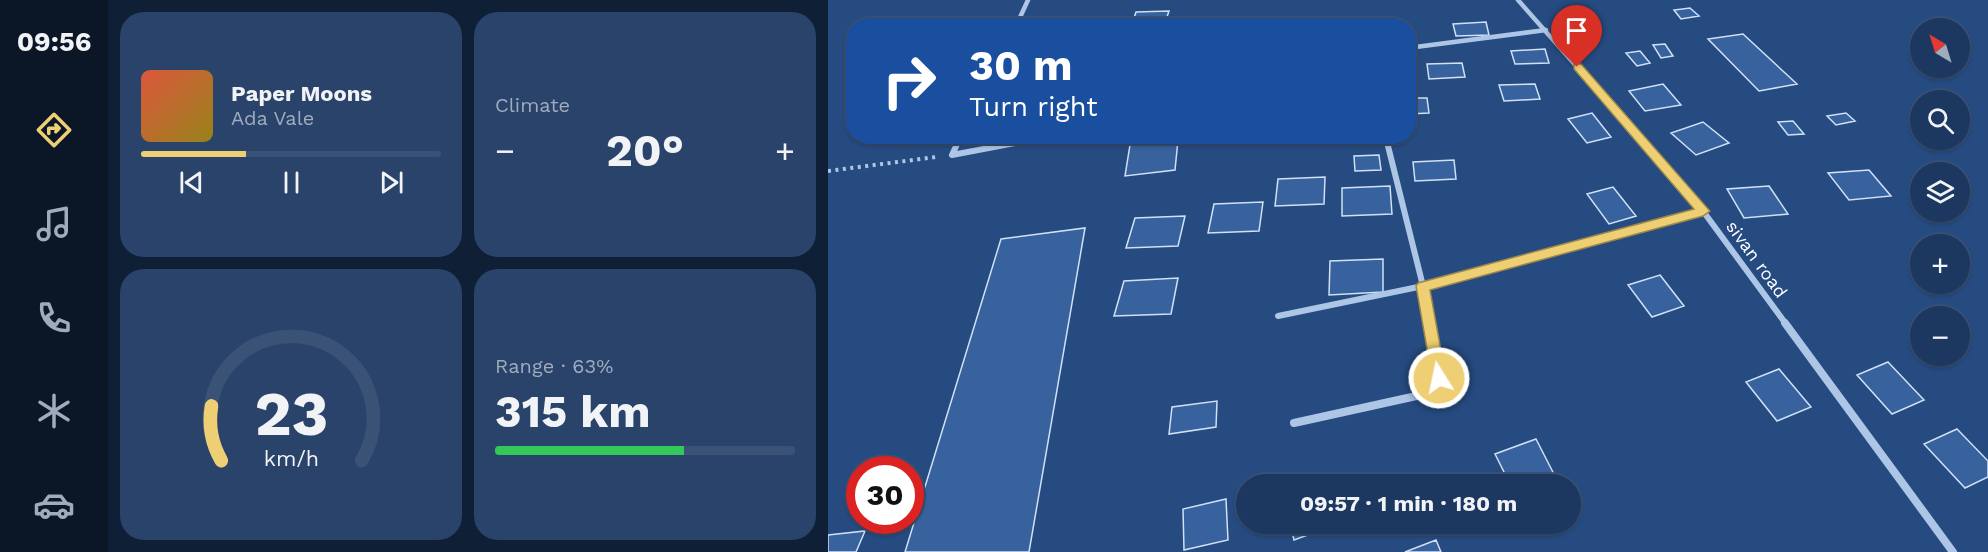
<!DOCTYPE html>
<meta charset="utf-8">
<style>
:root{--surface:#1c3861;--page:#29436a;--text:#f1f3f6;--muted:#a0acbd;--line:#3a5276;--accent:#efcf73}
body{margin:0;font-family:"Work Sans",sans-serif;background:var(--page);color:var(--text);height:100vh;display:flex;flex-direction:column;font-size:22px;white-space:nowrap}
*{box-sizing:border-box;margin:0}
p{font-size:20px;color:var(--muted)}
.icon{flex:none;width:33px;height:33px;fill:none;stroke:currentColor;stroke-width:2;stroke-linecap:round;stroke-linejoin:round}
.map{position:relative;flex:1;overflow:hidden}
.details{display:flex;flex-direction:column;gap:12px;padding:12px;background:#0f1f35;width:720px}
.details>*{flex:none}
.banner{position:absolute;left:18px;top:18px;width:570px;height:126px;border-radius:24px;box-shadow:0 2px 4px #0004,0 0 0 2px var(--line);background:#1a4fa0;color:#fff;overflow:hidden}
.needle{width:39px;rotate:322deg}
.buttons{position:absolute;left:1082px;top:18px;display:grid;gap:12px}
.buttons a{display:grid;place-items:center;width:60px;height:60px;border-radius:50%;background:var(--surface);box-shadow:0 2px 4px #0004,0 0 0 2px var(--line);font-size:30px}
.speed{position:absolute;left:18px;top:456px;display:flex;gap:12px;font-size:30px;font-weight:700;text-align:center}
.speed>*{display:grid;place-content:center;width:78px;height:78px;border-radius:50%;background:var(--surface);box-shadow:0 2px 4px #0004,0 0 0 2px var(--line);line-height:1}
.speed .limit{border:9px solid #d22;background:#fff;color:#111}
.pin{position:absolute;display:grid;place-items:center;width:51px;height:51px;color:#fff;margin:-62px -26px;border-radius:50% 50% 50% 0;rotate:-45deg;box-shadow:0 0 6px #0007}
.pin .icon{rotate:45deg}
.me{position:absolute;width:66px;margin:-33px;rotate:350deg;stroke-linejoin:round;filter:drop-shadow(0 0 4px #0008)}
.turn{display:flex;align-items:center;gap:21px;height:126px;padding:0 24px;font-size:27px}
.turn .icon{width:78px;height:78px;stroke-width:2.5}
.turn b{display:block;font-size:42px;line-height:51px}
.big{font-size:45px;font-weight:700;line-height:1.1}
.details .card{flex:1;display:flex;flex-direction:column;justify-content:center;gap:9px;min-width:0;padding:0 21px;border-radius:24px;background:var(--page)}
.details .dial{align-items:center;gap:0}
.dial svg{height:156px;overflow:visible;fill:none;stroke:var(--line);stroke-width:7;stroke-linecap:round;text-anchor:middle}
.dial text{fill:var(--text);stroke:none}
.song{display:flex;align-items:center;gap:18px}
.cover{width:72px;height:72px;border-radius:9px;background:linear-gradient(135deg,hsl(10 70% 55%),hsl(50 70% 35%))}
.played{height:6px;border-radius:3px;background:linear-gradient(90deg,var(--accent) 35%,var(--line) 35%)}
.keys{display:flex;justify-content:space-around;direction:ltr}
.heat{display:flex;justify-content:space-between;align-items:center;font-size:33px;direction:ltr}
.charge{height:9px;border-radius:4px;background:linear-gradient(90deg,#34c759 63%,var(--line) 0)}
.details .tiles{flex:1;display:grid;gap:12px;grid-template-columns:repeat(2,1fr)}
.trip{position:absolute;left:408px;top:474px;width:345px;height:60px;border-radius:30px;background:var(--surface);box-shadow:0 2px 4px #0004,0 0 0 2px var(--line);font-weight:700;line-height:60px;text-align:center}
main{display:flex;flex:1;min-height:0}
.menu{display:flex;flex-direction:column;width:108px;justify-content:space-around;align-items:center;background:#0b1627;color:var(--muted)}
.menu .icon{width:42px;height:42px}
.menu .active{color:var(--accent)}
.menu b{font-size:27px;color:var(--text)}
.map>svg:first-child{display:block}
</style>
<main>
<nav class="menu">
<b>09:56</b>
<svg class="icon active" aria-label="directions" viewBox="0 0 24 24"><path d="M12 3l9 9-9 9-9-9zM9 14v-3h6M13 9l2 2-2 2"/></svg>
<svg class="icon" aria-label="music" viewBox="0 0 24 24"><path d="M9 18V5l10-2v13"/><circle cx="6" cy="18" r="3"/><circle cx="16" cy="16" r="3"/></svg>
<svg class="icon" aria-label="phone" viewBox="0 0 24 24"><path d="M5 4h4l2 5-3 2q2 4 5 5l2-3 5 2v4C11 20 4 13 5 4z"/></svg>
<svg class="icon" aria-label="climate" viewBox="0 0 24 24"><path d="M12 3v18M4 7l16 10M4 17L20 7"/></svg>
<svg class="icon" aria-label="car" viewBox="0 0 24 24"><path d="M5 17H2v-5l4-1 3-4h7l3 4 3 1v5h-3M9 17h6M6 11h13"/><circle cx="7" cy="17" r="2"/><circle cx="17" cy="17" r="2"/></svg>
</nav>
<section class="details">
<div class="tiles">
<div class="card">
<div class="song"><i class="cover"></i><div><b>Paper Moons</b><p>Ada Vale</p></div></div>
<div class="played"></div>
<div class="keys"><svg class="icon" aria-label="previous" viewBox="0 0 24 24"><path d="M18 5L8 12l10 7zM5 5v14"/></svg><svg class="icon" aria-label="pause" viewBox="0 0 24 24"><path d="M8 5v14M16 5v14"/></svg><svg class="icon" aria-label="next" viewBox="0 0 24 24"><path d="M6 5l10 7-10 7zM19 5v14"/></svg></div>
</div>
<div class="card"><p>Climate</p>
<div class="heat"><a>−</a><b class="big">20°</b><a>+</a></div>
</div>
<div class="card dial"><svg viewBox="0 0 100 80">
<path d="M14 69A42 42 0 1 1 86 69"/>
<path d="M14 69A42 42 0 0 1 9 41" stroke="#efcf73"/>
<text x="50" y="56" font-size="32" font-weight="700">23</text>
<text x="50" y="72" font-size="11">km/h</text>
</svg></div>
<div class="card"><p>Range · 63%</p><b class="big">315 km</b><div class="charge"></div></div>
</div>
</section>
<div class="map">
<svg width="1160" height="552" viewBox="0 0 1160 552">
<rect width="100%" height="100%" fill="#264b81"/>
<path fill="#37629d" stroke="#d1e0f5" stroke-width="1.5" d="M 862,8 L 871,16 L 853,19 L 846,10 Z
M 341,11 L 337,23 L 304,24 L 308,12 Z
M 544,17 L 545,26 L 512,26 L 512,18 Z
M 761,19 L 768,31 L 746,33 L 739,20 Z
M 386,20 L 385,26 L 352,26 L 354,21 Z
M 658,22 L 661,35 L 628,36 L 625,24 Z
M 915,34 L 969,84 L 931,91 L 880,39 Z
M 837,44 L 845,56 L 833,58 L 825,45 Z
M 717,49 L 721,63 L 687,64 L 683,51 Z
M 812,51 L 822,63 L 809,66 L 798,53 Z
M 580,59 L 587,59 L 588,73 L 580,74 Z
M 634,63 L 637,77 L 601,79 L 599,64 Z
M 707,84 L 712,99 L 676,101 L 671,85 Z
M 835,84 L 853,105 L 817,111 L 801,91 Z
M 580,98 L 599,98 L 601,113 L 580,114 Z
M 764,113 L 783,137 L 759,143 L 740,119 Z
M 1018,113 L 1027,121 L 1008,125 L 999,116 Z
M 965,121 L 976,134 L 960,135 L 950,122 Z
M 875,122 L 901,143 L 868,155 L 843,133 Z
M 442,136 L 486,136 L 486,142 L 441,143 Z
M 350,140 L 347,170 L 297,176 L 302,145 Z
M 551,155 L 553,170 L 527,171 L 526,156 Z
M 626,160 L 628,179 L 587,181 L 585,162 Z
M 1041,170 L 1063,196 L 1021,200 L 1000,173 Z
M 497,177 L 496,204 L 447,206 L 450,179 Z
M 562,186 L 564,214 L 514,216 L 514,188 Z
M 941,186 L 960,214 L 916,218 L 899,189 Z
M 785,187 L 808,216 L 781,224 L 759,194 Z
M 435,202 L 431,231 L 380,233 L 386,204 Z
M 357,216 L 350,246 L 298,248 L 307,218 Z
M 257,228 L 201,552 L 77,552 L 173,239 Z
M 555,259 L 555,292 L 501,295 L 502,261 Z
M 832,275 L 856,306 L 824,317 L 800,285 Z
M 350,278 L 343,314 L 286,316 L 296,281 Z
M 1060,362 L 1096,400 L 1064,414 L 1029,375 Z
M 951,369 L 983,407 L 949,421 L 918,382 Z
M 389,401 L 388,427 L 341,434 L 344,407 Z
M 1129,429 L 1160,461 L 1160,477 L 1137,488 L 1096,444 Z
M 708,439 L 731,484 L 682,484 L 667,454 Z
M 499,474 L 502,484 L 471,484 Z
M 398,499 L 400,540 L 356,550 L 355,509 Z
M 462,524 L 510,524 L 466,540 Z
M 37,531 L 28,552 L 0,552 L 0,535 Z
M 608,540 L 613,552 L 577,552 Z"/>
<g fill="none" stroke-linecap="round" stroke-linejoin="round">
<path stroke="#aec6e6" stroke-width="4" stroke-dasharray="3 4.5" stroke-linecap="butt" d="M 0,171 L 108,157"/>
<path stroke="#aec6e6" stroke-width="4.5" d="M 690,0 L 816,143
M 188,26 L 200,0
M 580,48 L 718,30
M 557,136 L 559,143
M 129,143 L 133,136
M 185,143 L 225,136"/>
<path stroke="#aec6e6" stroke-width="6" d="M 130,142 L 124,155 L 193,142
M 559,142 L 595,286 L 875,211
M 814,142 L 875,211 L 958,324
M 450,316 L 595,286 L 602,324"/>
<path stroke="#aec6e6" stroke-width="8" d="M 957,323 L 1125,552
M 466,423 L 602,393 L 611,378 L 601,323"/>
</g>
<path fill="#efcf73" stroke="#9b874b" stroke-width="1.5" d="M 746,64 L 753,64 L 882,211 L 875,216 L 602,290 L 618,378 L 616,383 L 611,385 L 605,383 L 588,286 L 590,283 L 866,209 L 746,69 Z"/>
<g text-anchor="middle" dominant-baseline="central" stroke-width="6" stroke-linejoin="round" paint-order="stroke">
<g font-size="18" fill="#fff" stroke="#264b81">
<text transform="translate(929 259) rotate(54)">sivan road</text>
</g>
</g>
</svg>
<div class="buttons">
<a><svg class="needle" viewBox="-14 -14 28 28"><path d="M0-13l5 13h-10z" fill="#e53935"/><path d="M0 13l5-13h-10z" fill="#a0acbd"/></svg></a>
<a><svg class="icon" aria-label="search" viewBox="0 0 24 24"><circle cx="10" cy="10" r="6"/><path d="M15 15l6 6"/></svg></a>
<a><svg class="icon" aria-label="layers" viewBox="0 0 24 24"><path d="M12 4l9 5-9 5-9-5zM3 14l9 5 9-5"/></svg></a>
<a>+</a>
<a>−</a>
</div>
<div class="speed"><div class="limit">30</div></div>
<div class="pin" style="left:749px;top:67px;background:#d93025"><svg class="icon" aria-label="arrive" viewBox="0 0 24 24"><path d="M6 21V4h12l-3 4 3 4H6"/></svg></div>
<svg class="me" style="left:611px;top:378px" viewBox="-20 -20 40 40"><circle r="17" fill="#efcf73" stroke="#fff" stroke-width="3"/><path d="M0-11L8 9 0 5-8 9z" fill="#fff"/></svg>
<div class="trip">09:57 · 1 min · 180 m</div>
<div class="banner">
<div class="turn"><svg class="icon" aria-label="right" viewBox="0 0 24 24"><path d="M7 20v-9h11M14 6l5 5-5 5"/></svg><div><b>30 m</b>Turn right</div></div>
</div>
</div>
</main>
